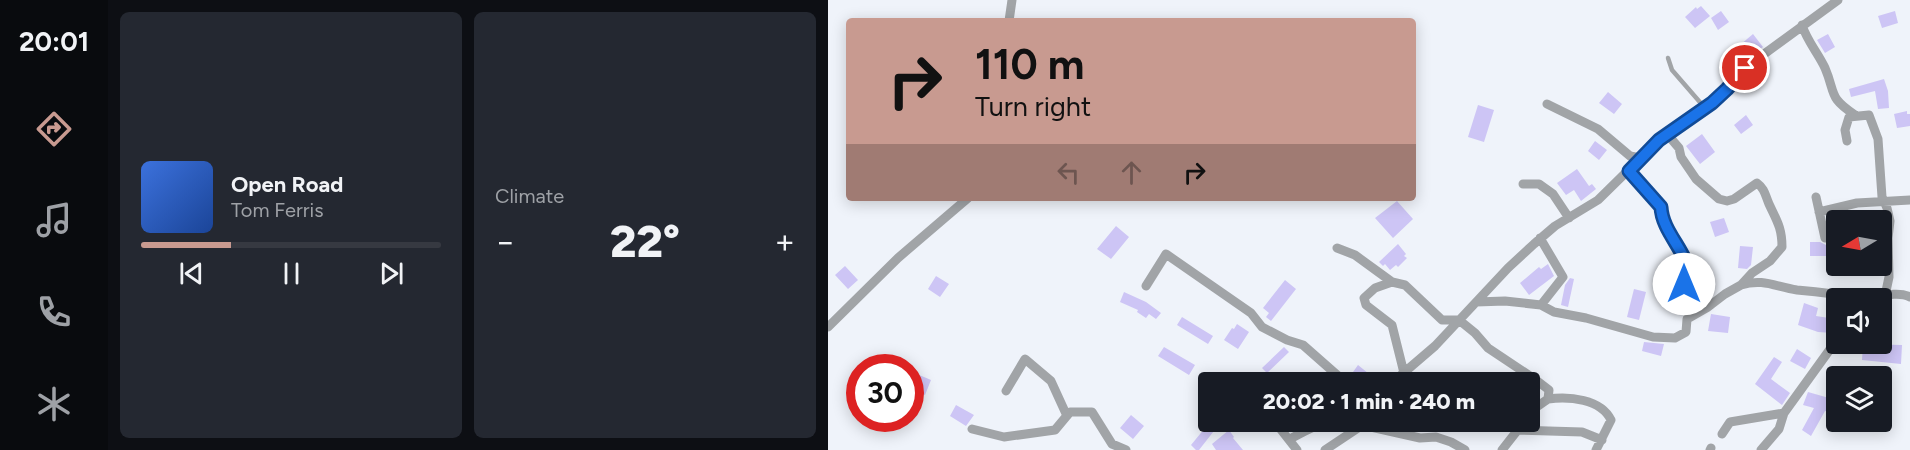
<!DOCTYPE html>
<meta charset="utf-8">
<style>
:root{--surface:#171b24;--page:#242831;--text:#f1f3f6;--muted:#9ea1a6;--line:#363941;--accent:#c89a90}
body{margin:0;font-family:Figtree,sans-serif;background:var(--page);color:var(--text);height:100vh;display:flex;flex-direction:column;font-size:22px;white-space:nowrap}
*{box-sizing:border-box;margin:0}
p{font-size:20px;color:var(--muted)}
.icon{flex:none;width:33px;height:33px;fill:none;stroke:currentColor;stroke-width:2;stroke-linecap:round;stroke-linejoin:round}
.map{position:relative;flex:1;overflow:hidden}
.side{display:flex;flex-direction:column;gap:12px;padding:12px;background:#0d0f14;width:720px}
.side>*{flex:none}
.guide{position:absolute;left:18px;top:18px;width:570px;height:183px;border-radius:6px;box-shadow:0 3px 15px #0003;background:#c89a90;color:#111;overflow:hidden}
.needle{width:39px;rotate:260deg}
.tools{position:absolute;left:998px;top:210px;display:grid;gap:12px}
.tools a{display:grid;place-items:center;width:66px;height:66px;border-radius:6px;background:var(--surface);box-shadow:0 3px 15px #0003;font-size:30px}
.speed{position:absolute;left:18px;top:354px;display:flex;gap:12px;font-size:30px;font-weight:700;text-align:center}
.speed>*{display:grid;place-content:center;width:78px;height:78px;border-radius:50%;background:var(--surface);box-shadow:0 3px 15px #0003;line-height:1}
.speed .limit{border:9px solid #d22;background:#fff;color:#111}
.pin{position:absolute;display:grid;place-items:center;width:51px;height:51px;color:#fff;margin:-26px;border:3px solid #fff;border-radius:50%;box-shadow:0 2px 6px #0007}
.me{position:absolute;width:66px;margin:-33px;rotate:0deg;stroke-linejoin:round;filter:drop-shadow(0 0 4px #0008)}
.turn{display:flex;align-items:center;gap:21px;height:126px;padding:0 30px;font-size:27px}
.turn .icon{width:78px;height:78px;stroke-width:2.5}
.turn b{display:block;font-size:42px;line-height:51px}
.lanes{display:flex;align-items:center;height:57px;padding:0 30px;background:#0003;justify-content:center;gap:30px;direction:ltr}
.lanes .off{opacity:.35}
.big{font-size:45px;font-weight:800;line-height:1.1}
.side .widget{flex:1;display:flex;flex-direction:column;justify-content:center;gap:9px;min-width:0;padding:0 21px;border-radius:9px;background:var(--page)}
.song{display:flex;align-items:center;gap:18px}
.cover{width:72px;height:72px;border-radius:9px;background:linear-gradient(135deg,hsl(220 70% 55%),hsl(220 70% 35%))}
.played{height:6px;border-radius:3px;background:linear-gradient(90deg,var(--accent) 30%,var(--line) 30%)}
.keys{display:flex;justify-content:space-around;direction:ltr}
.heat{display:flex;justify-content:space-between;align-items:center;font-size:33px;direction:ltr}
.side .tiles{flex:1;display:grid;gap:12px;grid-template-columns:repeat(2,1fr)}
.trip{position:absolute;left:370px;top:372px;width:342px;height:60px;border-radius:6px;background:var(--surface);box-shadow:0 3px 15px #0003;font-weight:800;line-height:60px;text-align:center}
main{display:flex;flex:1;min-height:0}
.dock{display:flex;flex-direction:column;width:108px;justify-content:space-around;align-items:center;background:#090b0e;color:var(--muted)}
.dock .icon{width:42px;height:42px}
.dock .on{color:var(--accent)}
.dock b{font-size:27px;color:var(--text)}
.map>svg:first-child{display:block}
</style>
<main>
<nav class="dock">
<b>20:01</b>
<svg class="icon on" aria-label="directions" viewBox="0 0 24 24"><path d="M12 3l9 9-9 9-9-9zM9 14v-3h6M13 9l2 2-2 2"/></svg>
<svg class="icon" aria-label="music" viewBox="0 0 24 24"><path d="M9 18V5l10-2v13"/><circle cx="6" cy="18" r="3"/><circle cx="16" cy="16" r="3"/></svg>
<svg class="icon" aria-label="phone" viewBox="0 0 24 24"><path d="M5 4h4l2 5-3 2q2 4 5 5l2-3 5 2v4C11 20 4 13 5 4z"/></svg>
<svg class="icon" aria-label="climate" viewBox="0 0 24 24"><path d="M12 3v18M4 7l16 10M4 17L20 7"/></svg>
</nav>
<section class="side">
<div class="tiles">
<div class="widget">
<div class="song"><i class="cover"></i><div><b>Open Road</b><p>Tom Ferris</p></div></div>
<div class="played"></div>
<div class="keys"><svg class="icon" aria-label="previous" viewBox="0 0 24 24"><path d="M18 5L8 12l10 7zM5 5v14"/></svg><svg class="icon" aria-label="pause" viewBox="0 0 24 24"><path d="M8 5v14M16 5v14"/></svg><svg class="icon" aria-label="next" viewBox="0 0 24 24"><path d="M6 5l10 7-10 7zM19 5v14"/></svg></div>
</div>
<div class="widget"><p>Climate</p>
<div class="heat"><a>−</a><b class="big">22°</b><a>+</a></div>
</div>
</div>
</section>
<div class="map">
<svg width="1082" height="450" viewBox="0 0 1082 450">
<rect width="100%" height="100%" fill="#eff3fa"/>
<path fill="#cdc5f5" d="M 873,6 L 882,16 L 867,28 L 857,17 L 868,7 L 869,9 Z
M 893,11 L 901,22 L 890,30 L 883,18 Z
M 1067,11 L 1070,23 L 1054,28 L 1050,16 Z
M 925,34 L 935,47 L 924,54 L 920,49 L 917,51 L 912,45 Z
M 1000,34 L 1007,47 L 997,53 L 989,40 Z
M 1056,79 L 1060,91 L 1061,108 L 1050,109 L 1047,91 L 1023,97 L 1021,89 Z
M 780,92 L 794,104 L 786,114 L 771,103 Z
M 650,105 L 666,110 L 656,142 L 640,137 Z
M 1079,111 L 1079,114 L 1082,114 L 1082,126 L 1069,128 L 1066,114 Z
M 918,115 L 925,125 L 913,134 L 906,125 Z
M 874,134 L 887,152 L 872,164 L 858,146 Z
M 767,141 L 779,150 L 771,160 L 760,151 Z
M 749,169 L 761,186 L 764,184 L 768,189 L 753,201 L 746,190 L 738,195 L 729,183 Z
M 569,201 L 585,219 L 565,238 L 547,218 Z
M 896,218 L 901,232 L 887,237 L 882,222 Z
M 288,226 L 301,237 L 283,259 L 269,249 Z
M 982,242 L 992,242 L 998,245 L 998,256 L 982,256 Z
M 570,244 L 578,254 L 576,256 L 579,258 L 570,267 L 568,265 L 562,270 L 557,264 L 555,266 L 551,262 Z
M 912,246 L 925,247 L 923,265 L 919,269 L 910,268 Z
M 720,264 L 726,276 L 701,295 L 692,283 L 711,267 L 713,269 Z
M 17,266 L 30,280 L 20,289 L 7,275 Z
M 108,276 L 121,284 L 112,297 L 100,289 Z
M 742,278 L 746,279 L 740,307 L 733,305 L 737,285 Z
M 457,280 L 468,289 L 443,321 L 438,317 L 441,313 L 435,308 Z
M 806,289 L 818,292 L 811,320 L 799,317 Z
M 296,292 L 318,302 L 333,313 L 328,319 L 321,314 L 318,318 L 309,312 L 310,310 L 292,302 Z
M 976,303 L 990,308 L 988,316 L 1001,318 L 1001,322 L 1005,322 L 1005,333 L 990,332 L 970,325 Z
M 883,314 L 902,317 L 900,333 L 880,331 Z
M 354,317 L 385,336 L 380,344 L 349,325 Z
M 409,324 L 421,332 L 410,349 L 396,340 L 404,328 L 406,329 Z
M 816,342 L 836,344 L 833,356 L 814,351 Z
M 1035,344 L 1074,345 L 1073,364 L 1034,360 Z
M 336,347 L 367,365 L 361,375 L 330,356 Z
M 456,347 L 461,352 L 439,373 L 434,368 Z
M 969,349 L 983,358 L 977,369 L 962,361 Z
M 946,357 L 954,362 L 943,379 L 962,393 L 954,405 L 927,384 Z
M 530,365 L 551,382 L 538,382 L 525,372 Z
M 89,374 L 103,380 L 97,395 L 83,389 Z
M 980,392 L 1008,400 L 1008,413 L 997,411 L 983,436 L 974,430 L 986,408 L 975,405 Z
M 128,405 L 146,415 L 138,426 L 122,416 Z
M 303,415 L 316,426 L 305,439 L 292,428 Z
M 375,418 L 380,422 L 393,422 L 371,450 L 368,450 L 363,445 L 377,428 L 371,423 Z
M 401,430 L 406,437 L 405,438 L 415,450 L 388,450 L 384,444 Z"/>
<g fill="none" stroke-linecap="round" stroke-linejoin="round">
<path stroke="#a1a4a7" stroke-width="4.5" d="M 840,58 L 844,70 L 877,108"/>
<path stroke="#a1a4a7" stroke-width="9" d="M 181,21 L 184,0
M 974,25 C 979,41 990,53 997,68 C 1008,94 1000,97 1027,115
M 719,104 L 770,129 L 802,156 L 813,158
M 1019,141 L 1017,130 L 1021,117 L 1041,115 L 1050,139 L 1054,197 L 1059,208 L 1062,221 L 1060,238 L 1061,277 L 1057,296
M 801,171 L 833,207 C 834,227 849,239 856,257 C 861,269 854,273 856,284 C 856,292 861,293 865,299 C 867,303 867,309 867,313
M 695,184 L 711,184 L 725,194 L 741,218
M 988,197 L 997,238
M 991,212 L 1029,203 L 1082,200
M 712,238 L 735,277 L 713,305
M 509,248 L 527,255 L 564,282 L 577,285 L 614,320 L 631,320 L 647,333 L 660,348 L 708,380 L 721,390 L 720,399 L 707,408 L 702,415
M 564,282 L 547,288 L 536,298 L 538,305 L 564,325 L 576,373
M 913,285 C 935,278 948,287 969,290 C 991,292 1010,294 1031,298
M 318,286 L 338,254 L 423,313 L 434,327 L 459,340 L 475,345 L 517,382
M 1042,298 C 1054,296 1071,291 1082,297
M 648,302 L 677,301 L 713,305 L 726,312 L 758,318 L 825,337 L 847,338 L 858,332 L 859,319 L 880,307 L 897,294 L 913,285 L 924,273 L 942,261 L 954,247 C 954,228 949,221 941,204 C 937,195 937,189 929,183 L 906,199 L 899,201 L 891,199 L 868,179 L 853,157 L 851,148 L 839,134
M 0,327 L 70,258 L 140,198
M 406,380 L 408,382
M 565,382 L 607,346 L 680,268 L 706,244 L 727,226 L 770,200 L 831,140 L 883,103 L 899,89 L 917,68 L 1010,0
M 178,391 L 197,359 L 223,381 L 239,416
M 720,399 C 741,396 773,399 783,420 L 768,450
M 447,422 L 469,450
M 534,425 L 592,438 L 608,437 L 623,442 L 637,450
M 144,429 L 176,437 L 227,430 L 242,412 L 264,412 L 284,444 L 298,450
M 689,430 L 754,432 L 774,440
M 894,434 L 902,422 L 956,413
M 462,439 C 485,427 501,415 525,431
M 497,450 L 530,428
M 674,450 L 696,422
M 882,450 L 883,448
M 933,450 L 951,429 L 956,413 L 1008,341"/>
</g>
<g fill="none" stroke-linecap="round" stroke-linejoin="round">
<defs>
<path id="route" d="M 856,284 L 856,275 L 860,267 C 853,246 834,229 833,207 L 801,171 L 831,140 L 884,103 L 899,89 L 917,68"/>
</defs>
<use href="#route" stroke="#114b97" stroke-width="15"/>
<use href="#route" stroke="#1a73e8" stroke-width="10"/>
</g>
</svg>
<div class="tools">
<a><svg class="needle" viewBox="-14 -14 28 28"><path d="M0-13l5 13h-10z" fill="#e53935"/><path d="M0 13l5-13h-10z" fill="#9ea1a6"/></svg></a>
<a><svg class="icon" aria-label="sound" viewBox="0 0 24 24"><path d="M4 9h4l5-4v14l-5-4H4zM17 9q2 3 0 6"/></svg></a>
<a><svg class="icon" aria-label="layers" viewBox="0 0 24 24"><path d="M12 4l9 5-9 5-9-5zM3 14l9 5 9-5"/></svg></a>
</div>
<div class="speed"><div class="limit">30</div></div>
<div class="pin" style="left:917px;top:68px;background:#d93025"><svg class="icon" aria-label="arrive" viewBox="0 0 24 24"><path d="M6 21V4h12l-3 4 3 4H6"/></svg></div>
<svg class="me" style="left:856px;top:284px" viewBox="-20 -20 40 40"><circle r="19" fill="#fff"/><path d="M0-13L10 11 0 6-10 11z" fill="#1a73e8"/></svg>
<div class="trip">20:02 · 1 min · 240 m</div>
<div class="guide">
<div class="turn"><svg class="icon" aria-label="right" viewBox="0 0 24 24"><path d="M7 20v-9h11M14 6l5 5-5 5"/></svg><div><b>110 m</b>Turn right</div></div>
<div class="lanes"><svg class="icon off" aria-label="left" viewBox="0 0 24 24"><path d="M17 20v-9H6M10 6l-5 5 5 5"/></svg><svg class="icon off" aria-label="ahead" viewBox="0 0 24 24"><path d="M12 20V5M6 11l6-6 6 6"/></svg><svg class="icon" aria-label="right" viewBox="0 0 24 24"><path d="M7 20v-9h11M14 6l5 5-5 5"/></svg></div>
</div>
</div>
</main>
